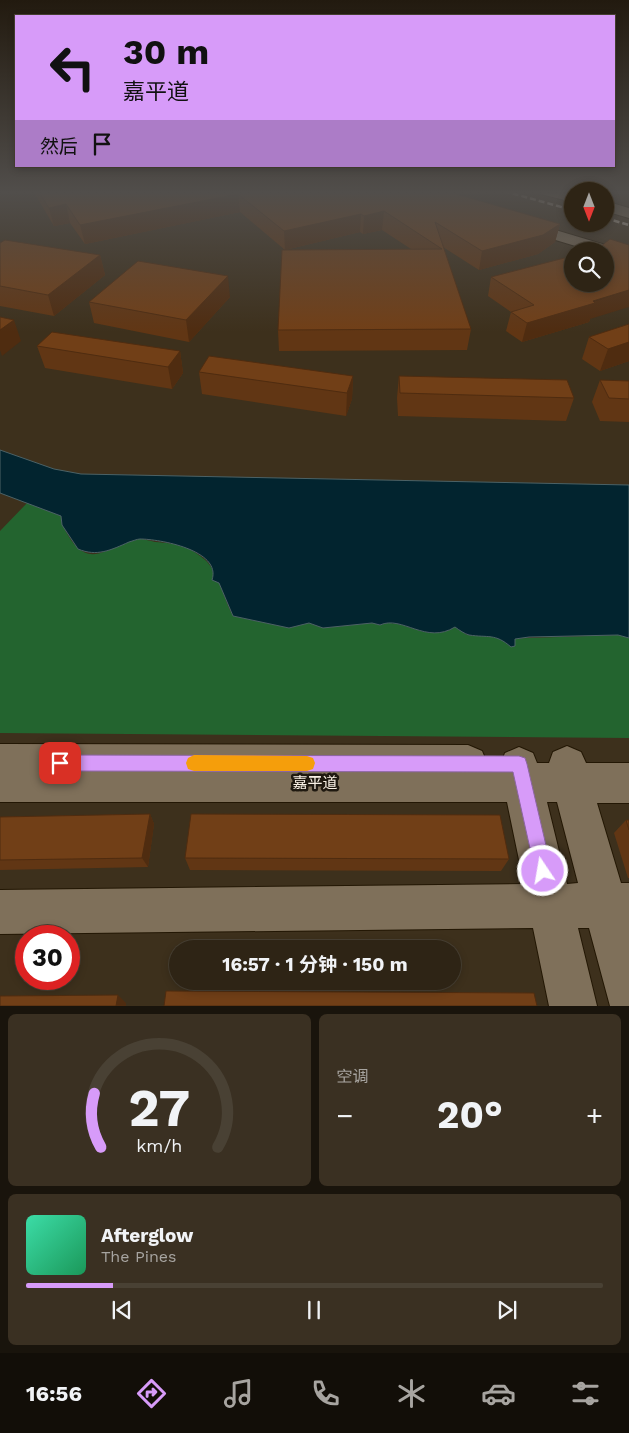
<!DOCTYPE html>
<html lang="zh">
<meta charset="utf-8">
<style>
:root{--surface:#2e2415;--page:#3a3022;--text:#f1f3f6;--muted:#a7a4a0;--line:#494134;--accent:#d79bf9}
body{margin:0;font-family:"Work Sans","Noto Sans SC",sans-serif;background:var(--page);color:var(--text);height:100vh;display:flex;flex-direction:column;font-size:19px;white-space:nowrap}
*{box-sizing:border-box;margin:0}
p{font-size:16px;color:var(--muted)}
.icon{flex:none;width:28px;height:28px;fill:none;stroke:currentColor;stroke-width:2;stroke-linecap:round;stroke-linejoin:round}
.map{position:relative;height:1006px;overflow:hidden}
.sheet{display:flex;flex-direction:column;gap:8px;padding:8px;background:#19140c;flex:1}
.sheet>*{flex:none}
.top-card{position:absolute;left:15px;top:15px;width:600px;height:152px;border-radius:0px;box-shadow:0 2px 8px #0003,0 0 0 1px var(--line);background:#d79bf9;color:#111;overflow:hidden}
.needle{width:32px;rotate:180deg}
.buttons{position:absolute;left:564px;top:182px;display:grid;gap:10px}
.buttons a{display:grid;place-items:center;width:50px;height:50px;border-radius:50%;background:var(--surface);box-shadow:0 2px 8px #0003,0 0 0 1px var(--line);font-size:25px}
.speed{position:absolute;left:15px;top:925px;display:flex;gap:10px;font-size:25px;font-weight:700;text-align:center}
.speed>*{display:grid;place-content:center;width:65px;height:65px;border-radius:50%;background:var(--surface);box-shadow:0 2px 8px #0003,0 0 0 1px var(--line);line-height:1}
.speed .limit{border:8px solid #d22;background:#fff;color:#111}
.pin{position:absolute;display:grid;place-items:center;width:42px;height:42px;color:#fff;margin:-21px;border-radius:10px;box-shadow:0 2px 8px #0006}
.me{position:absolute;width:55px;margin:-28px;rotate:348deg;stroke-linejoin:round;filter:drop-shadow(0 0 4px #0008)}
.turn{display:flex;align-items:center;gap:18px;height:105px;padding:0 25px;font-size:22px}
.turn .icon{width:65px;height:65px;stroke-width:2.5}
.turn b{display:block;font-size:35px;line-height:42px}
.then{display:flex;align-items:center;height:48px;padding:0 25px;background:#0003;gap:10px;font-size:19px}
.big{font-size:38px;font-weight:700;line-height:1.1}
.sheet .card{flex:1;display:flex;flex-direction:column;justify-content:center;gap:8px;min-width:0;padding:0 18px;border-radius:8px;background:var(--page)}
.sheet .dial{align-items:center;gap:0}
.dial svg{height:130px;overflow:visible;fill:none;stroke:var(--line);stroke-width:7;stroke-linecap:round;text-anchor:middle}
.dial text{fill:var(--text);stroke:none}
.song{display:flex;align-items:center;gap:15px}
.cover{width:60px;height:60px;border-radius:8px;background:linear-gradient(135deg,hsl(160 70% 55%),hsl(150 70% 35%))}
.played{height:5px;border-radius:2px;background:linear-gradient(90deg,var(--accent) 15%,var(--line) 15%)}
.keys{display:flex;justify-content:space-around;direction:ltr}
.heat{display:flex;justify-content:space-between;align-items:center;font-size:28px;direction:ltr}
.sheet .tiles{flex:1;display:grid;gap:8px;grid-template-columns:1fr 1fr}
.card:last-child{grid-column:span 2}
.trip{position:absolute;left:169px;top:940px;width:292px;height:50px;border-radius:25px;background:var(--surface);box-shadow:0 2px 8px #0003,0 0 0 1px var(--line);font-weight:700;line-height:50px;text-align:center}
.tabs{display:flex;height:80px;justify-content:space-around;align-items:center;background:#120e08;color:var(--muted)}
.tabs .icon{width:35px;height:35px}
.tabs .current{color:var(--accent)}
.tabs b{font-size:22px;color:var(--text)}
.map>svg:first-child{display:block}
</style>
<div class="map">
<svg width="629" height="1006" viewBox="0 0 629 1006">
<rect width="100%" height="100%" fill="#3d301c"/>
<path fill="#23642f" d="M 28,502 L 61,516 C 62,526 66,532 71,540 C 94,573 116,538 140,539 C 145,539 150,541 155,542 C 178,544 185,544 204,559 C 218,570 224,600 233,616 L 289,628 L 309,623 L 323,628 L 372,623 L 380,625 C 402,615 426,645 455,627 L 467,635 L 490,636 L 502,639 L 618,635 L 629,638 L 629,738 L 0,733 L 0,531 Z"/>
<path fill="#02242f" stroke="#4c6266" d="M 0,450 L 54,469 L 81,474 L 629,485 L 629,638 L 618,635 L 529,637 L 515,639 L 515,646 L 511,647 C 495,633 488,638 469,635 C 465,634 459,630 455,627 C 426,645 402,615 380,625 L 372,623 L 323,628 L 309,623 L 289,628 L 233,616 L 219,583 L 212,580 C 222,550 159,539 140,539 C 137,539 133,541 129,542 C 111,550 97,557 78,549 L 62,525 L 61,516 L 0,493 Z"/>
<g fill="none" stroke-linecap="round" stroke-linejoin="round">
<defs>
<path id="minor" d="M 539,191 L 563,191 L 572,194 L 572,202 L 541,194 Z
M 605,201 L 629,208 L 629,218 L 605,211 Z
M 522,220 L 629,252 L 629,262 L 605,255 L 605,251 L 592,251 L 516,228 L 514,225 L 516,222 Z
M 0,744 L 468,745 L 482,751 L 487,763 L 501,763 L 505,753 L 519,747 L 533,753 L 537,763 L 549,763 L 553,752 L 567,746 L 581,752 L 586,763 L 629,763 L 629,803 L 597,803 L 621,883 L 629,883 L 629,1006 L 610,1006 L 589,928 L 578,928 L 597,1006 L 549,1006 L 533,928 L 0,934 L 0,890 L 524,884 L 507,802 L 0,802 ZM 547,802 L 557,802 L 578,883 L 567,884 Z"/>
</defs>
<use href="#minor" stroke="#231704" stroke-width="2"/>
<use href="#minor" fill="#7f705a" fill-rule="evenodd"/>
<path stroke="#cac0b2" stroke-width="2.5" stroke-dasharray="6 3" stroke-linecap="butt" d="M 504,191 L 572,210
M 605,218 L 629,225"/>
</g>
<path fill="#613614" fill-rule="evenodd" d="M 33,191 L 446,191 L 560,224 L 555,242 L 538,254 L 479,270 L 443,247 L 471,329 L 467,350 L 279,351 L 278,330 L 285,250 L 240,212 L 85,244 L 70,223 L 54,226 ZM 382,230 L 411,249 L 285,250 L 360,232 L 363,234 Z
M 0,243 L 100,255 L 105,275 L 54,316 L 0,306 Z
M 491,277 L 590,319 L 589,322 L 522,342 L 506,331 L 511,312 L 488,296 Z
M 230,297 L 189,342 L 94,323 L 89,302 Z
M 629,324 L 629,361 L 600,371 L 582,359 L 589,337 Z
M 37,346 L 180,351 L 183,373 L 172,389 L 45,368 Z
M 199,372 L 353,376 L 352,399 L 346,416 L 202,394 Z
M 399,376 L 574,398 L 566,421 L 398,416 L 397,398 Z
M 600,380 L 629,381 L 629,422 L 600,421 L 592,402 Z
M 150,814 L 154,824 L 148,867 L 0,870 L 0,817 Z
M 626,820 L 629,820 L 629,878 L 628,878 L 614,833 Z
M 185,858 L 509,859 L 501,871 L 190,870 Z"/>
<path fill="#4f2c10" d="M 238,194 L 240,212 L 85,244 L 80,225 Z
M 66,204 L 70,223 L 54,226 L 49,208 Z
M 384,211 L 382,230 L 363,234 L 364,216 Z
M 361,214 L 360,232 L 285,250 L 284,231 Z
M 560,224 L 555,242 L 538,254 L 479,270 L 482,251 Z
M 100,255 L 105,275 L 54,316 L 48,295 Z
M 228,276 L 230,297 L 189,342 L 186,320 Z
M 629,290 L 629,307 L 590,319 L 589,322 L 522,342 L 527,323 Z
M 14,320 L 21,341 L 2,356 L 0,350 L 0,330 Z
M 629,342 L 629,361 L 600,371 L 608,349 Z
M 180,351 L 183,373 L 172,389 L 168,367 Z
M 353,376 L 352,399 L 346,416 L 347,393 Z
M 150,814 L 154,824 L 148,867 L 142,858 Z
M 118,995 L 126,1003 L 126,1006 L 116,1006 Z"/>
<path fill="#713f17" stroke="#4f2c10" d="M 38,191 L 446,191 L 560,224 L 543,235 L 482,251 L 435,222 L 471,329 L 278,330 L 282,250 L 442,249 L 384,211 L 364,216 L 361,214 L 284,231 L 238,194 L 80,225 L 66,204 L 49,208 Z
M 610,239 L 629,245 L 629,290 L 593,301 L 595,303 L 527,323 L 511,312 L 534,305 L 491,277 L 572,256 L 572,284 L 605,284 L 605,251 L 595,251 Z
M 5,240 L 100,255 L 48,295 L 0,286 L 0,243 Z
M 138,261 L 228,276 L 186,320 L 89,302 Z
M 0,317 L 14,320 L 0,330 Z
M 629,324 L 629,342 L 608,349 L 589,337 Z
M 52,332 L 180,351 L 168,367 L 37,346 Z
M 209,356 L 353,376 L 347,393 L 199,372 Z
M 399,376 L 567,380 L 574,398 L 400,393 Z
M 600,380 L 629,381 L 629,399 L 609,398 Z
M 150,814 L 142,858 L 0,860 L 0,817 Z
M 191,814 L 500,815 L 509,859 L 185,858 Z
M 626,820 L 629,820 L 629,830 Z
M 166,991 L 534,993 L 537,1006 L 164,1006 Z
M 118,995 L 116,1006 L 0,1006 L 0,996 Z"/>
<linearGradient id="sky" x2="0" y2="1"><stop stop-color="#221a0f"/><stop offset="0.58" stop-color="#514e4b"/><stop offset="1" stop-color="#514e4b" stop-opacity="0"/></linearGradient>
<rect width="629" height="332" fill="url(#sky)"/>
<path fill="#d79bf9" stroke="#8c65a2" d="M 60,755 L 519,756 L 525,758 L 527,764 L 552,871 L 550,877 L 543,880 L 537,877 L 535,871 L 513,772 L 60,771 L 54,768 L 52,763 L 54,757 Z"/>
<path fill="#f59e0b" d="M 194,755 L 307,756 L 313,758 L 315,763 L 313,769 L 307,771 L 194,771 L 188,769 L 186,763 L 188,758 Z"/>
<g text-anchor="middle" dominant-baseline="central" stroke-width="5" stroke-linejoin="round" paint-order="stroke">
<g font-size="15" fill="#faf2e6" stroke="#1f1910">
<text x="315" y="783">嘉平道</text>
</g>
</g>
</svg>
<div class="buttons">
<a><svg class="needle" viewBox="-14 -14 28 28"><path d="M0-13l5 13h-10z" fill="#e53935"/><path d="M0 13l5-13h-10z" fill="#a7a4a0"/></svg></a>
<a><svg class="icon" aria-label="search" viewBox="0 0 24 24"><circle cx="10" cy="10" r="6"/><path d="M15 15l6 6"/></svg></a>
</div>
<div class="speed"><div class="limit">30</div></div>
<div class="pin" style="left:60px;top:763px;background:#d93025"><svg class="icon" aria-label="arrive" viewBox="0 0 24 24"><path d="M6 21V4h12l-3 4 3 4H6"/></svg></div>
<svg class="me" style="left:543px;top:871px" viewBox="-20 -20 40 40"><circle r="17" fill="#d79bf9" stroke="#fff" stroke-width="3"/><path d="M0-11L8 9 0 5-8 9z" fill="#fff"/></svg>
<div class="trip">16:57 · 1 分钟 · 150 m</div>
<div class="top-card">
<div class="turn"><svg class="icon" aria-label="left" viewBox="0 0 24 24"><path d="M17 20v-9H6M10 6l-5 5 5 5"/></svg><div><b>30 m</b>嘉平道</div></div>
<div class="then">然后<svg class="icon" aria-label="arrive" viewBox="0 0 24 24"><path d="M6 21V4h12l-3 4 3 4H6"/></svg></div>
</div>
</div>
<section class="sheet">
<div class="tiles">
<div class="card dial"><svg viewBox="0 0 100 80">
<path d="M14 69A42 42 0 1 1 86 69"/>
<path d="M14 69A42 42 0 0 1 10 36" stroke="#d79bf9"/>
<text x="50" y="56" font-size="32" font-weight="700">27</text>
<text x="50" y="72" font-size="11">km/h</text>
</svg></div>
<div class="card"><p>空调</p>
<div class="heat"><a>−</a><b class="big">20°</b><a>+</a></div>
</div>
<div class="card">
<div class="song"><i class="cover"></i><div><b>Afterglow</b><p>The Pines</p></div></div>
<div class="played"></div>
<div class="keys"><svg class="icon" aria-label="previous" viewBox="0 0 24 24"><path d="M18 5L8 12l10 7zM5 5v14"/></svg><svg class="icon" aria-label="pause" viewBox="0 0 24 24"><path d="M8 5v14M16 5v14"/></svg><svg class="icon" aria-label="next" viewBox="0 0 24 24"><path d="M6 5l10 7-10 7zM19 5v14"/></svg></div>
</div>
</div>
</section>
<nav class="tabs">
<b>16:56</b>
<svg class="icon current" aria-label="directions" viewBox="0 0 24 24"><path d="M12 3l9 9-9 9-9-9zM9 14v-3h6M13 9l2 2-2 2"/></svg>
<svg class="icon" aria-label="music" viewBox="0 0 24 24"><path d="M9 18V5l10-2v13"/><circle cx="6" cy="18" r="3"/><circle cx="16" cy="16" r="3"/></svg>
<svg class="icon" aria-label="phone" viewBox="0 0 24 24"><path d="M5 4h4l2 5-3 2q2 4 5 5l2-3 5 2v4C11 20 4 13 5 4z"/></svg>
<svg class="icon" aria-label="climate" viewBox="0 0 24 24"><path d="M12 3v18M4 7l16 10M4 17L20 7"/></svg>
<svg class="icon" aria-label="car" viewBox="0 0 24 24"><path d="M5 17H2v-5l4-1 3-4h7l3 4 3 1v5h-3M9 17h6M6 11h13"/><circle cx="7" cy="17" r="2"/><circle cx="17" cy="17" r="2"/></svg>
<svg class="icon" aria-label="filters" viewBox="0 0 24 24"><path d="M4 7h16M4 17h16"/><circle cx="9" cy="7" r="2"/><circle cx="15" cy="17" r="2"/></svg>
</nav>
